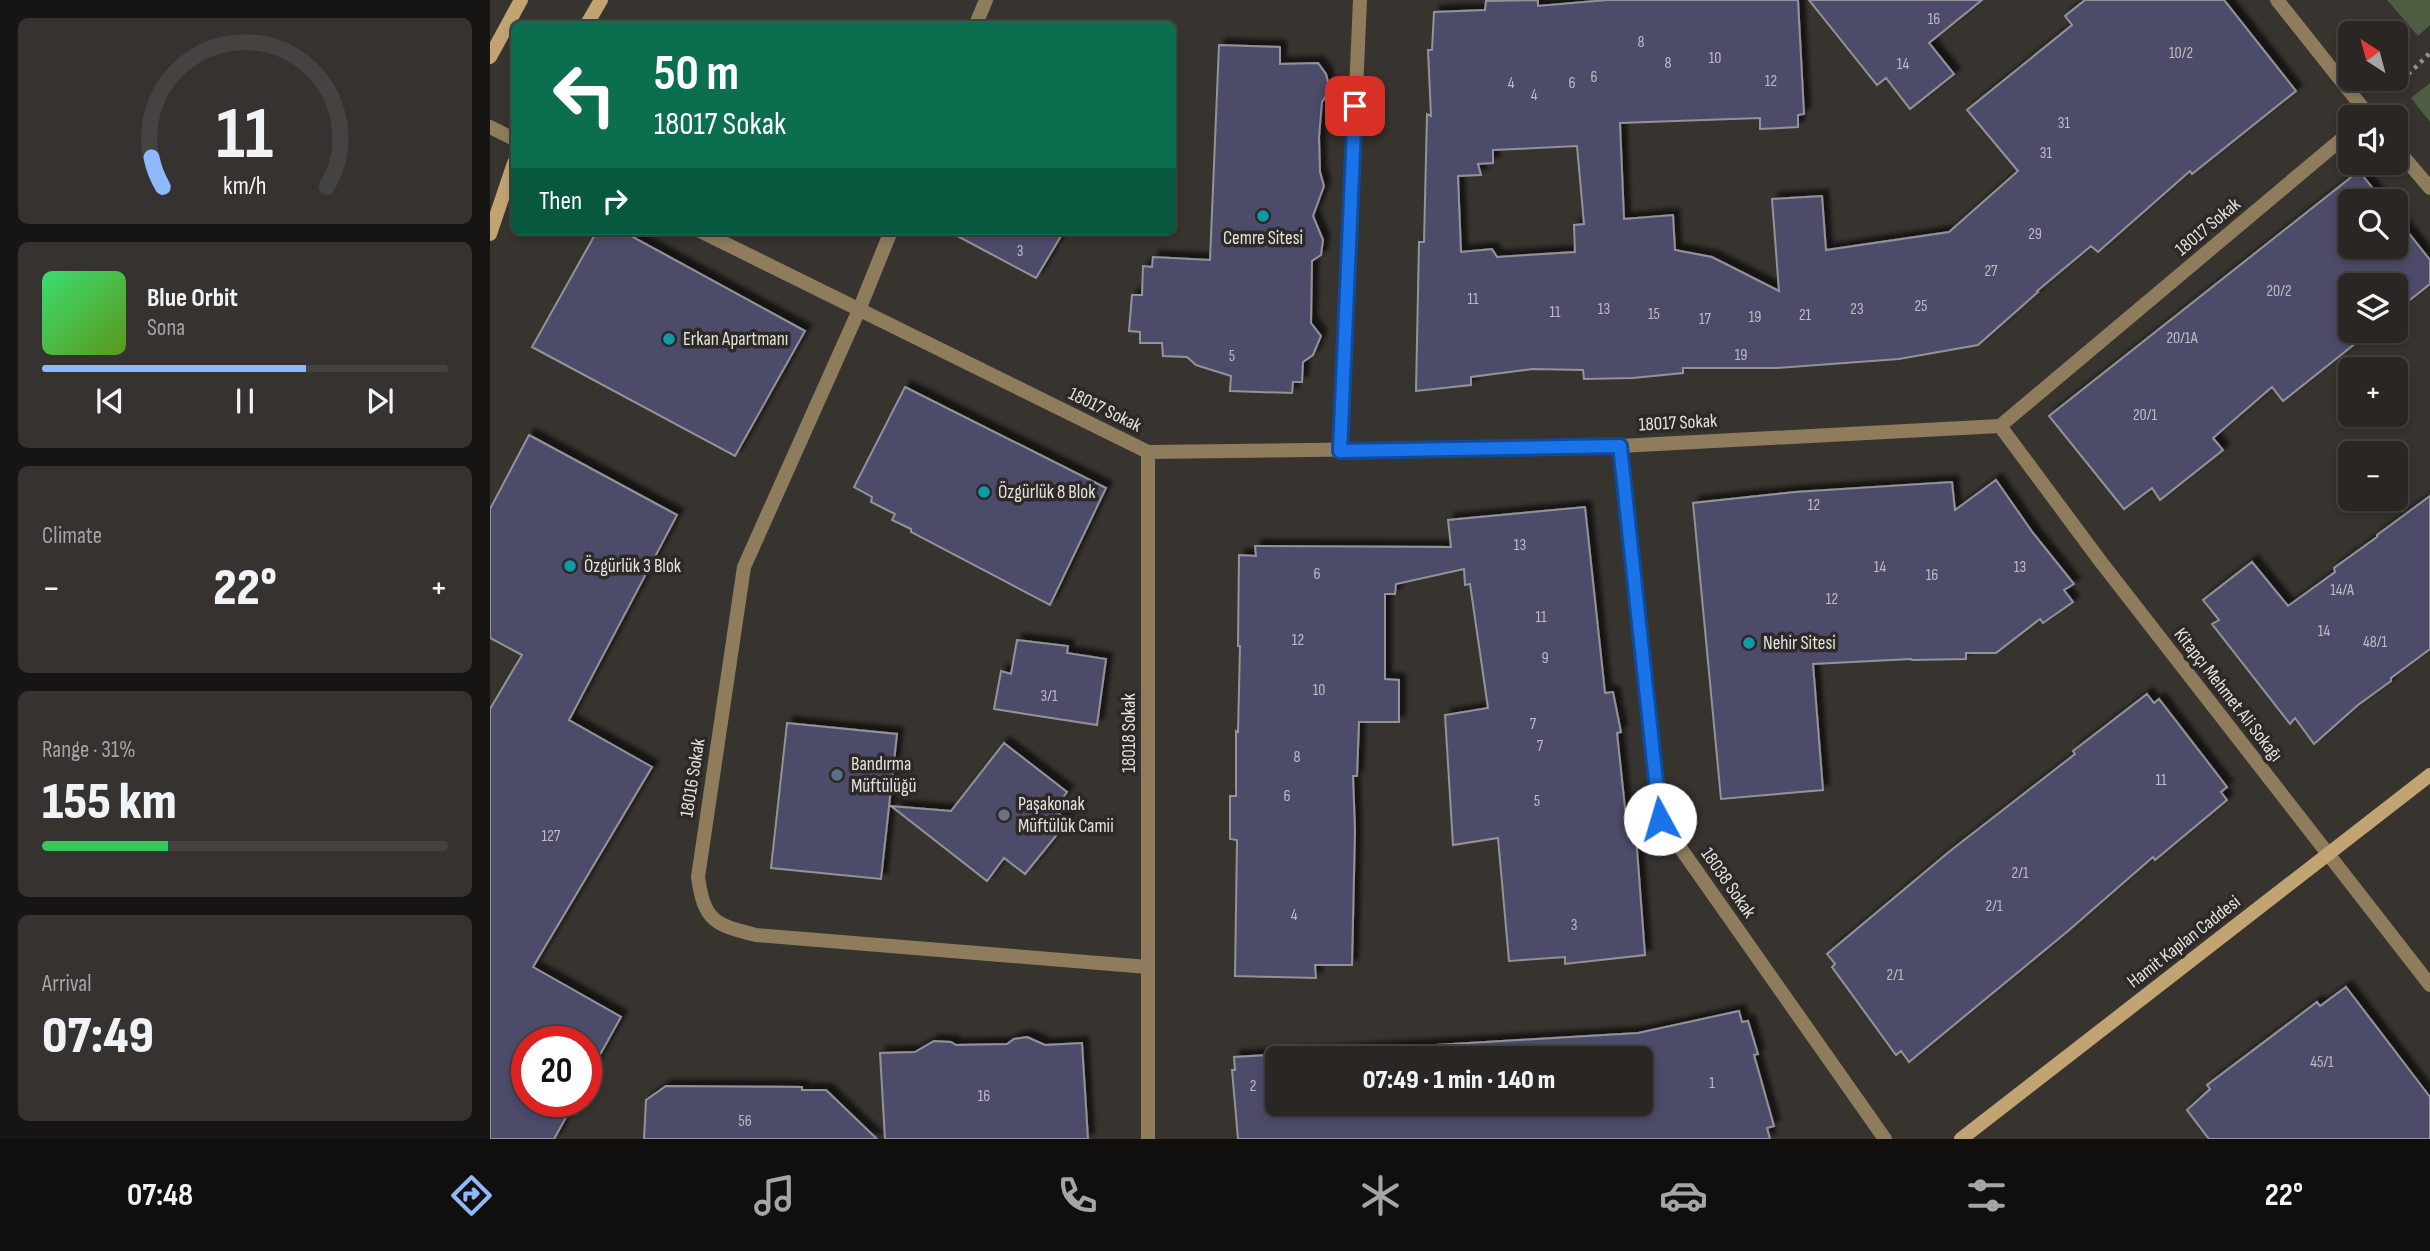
<!DOCTYPE html>
<meta charset="utf-8">
<style>
:root{--surface:#292623;--page:#353230;--text:#f1f3f6;--muted:#a5a5a6;--line:#454341;--accent:#8eb9fc}
body{margin:0;font-family:"Sofia Sans Condensed",sans-serif;background:var(--page);color:var(--text);height:100vh;display:flex;flex-direction:column;font-size:26px;white-space:nowrap}
*{box-sizing:border-box;margin:0}
p{font-size:23px;color:var(--muted)}
.icon{flex:none;width:38px;height:38px;fill:none;stroke:currentColor;stroke-width:2;stroke-linecap:round;stroke-linejoin:round}
.map{position:relative;flex:1;overflow:hidden}
.sheet{display:flex;flex-direction:column;gap:18px;padding:18px;background:#171513;width:490px}
.sheet>*{flex:none}
.guide{position:absolute;left:21px;top:21px;width:665px;height:214px;border-radius:10px;box-shadow:0 4px 10px #0003,0 0 0 2px var(--line);background:#0b6e4f;color:#fff;overflow:hidden}
.needle{width:46px;rotate:324deg}
.fabs{position:absolute;left:1848px;top:21px;display:grid;gap:14px}
.fabs a{display:grid;place-items:center;width:70px;height:70px;border-radius:10px;background:var(--surface);box-shadow:0 4px 10px #0003,0 0 0 2px var(--line);font-size:35px}
.speed{position:absolute;left:21px;top:1026px;display:flex;gap:14px;font-size:35px;font-weight:700;text-align:center}
.speed>*{display:grid;place-content:center;width:91px;height:91px;border-radius:50%;background:var(--surface);box-shadow:0 4px 10px #0003,0 0 0 2px var(--line);line-height:1}
.speed .limit{border:10px solid #d22;background:#fff;color:#111}
.pin{position:absolute;display:grid;place-items:center;width:60px;height:60px;color:#fff;margin:-30px;border-radius:14px;box-shadow:0 4px 10px #0006}
.me{position:absolute;width:77px;margin:-38px;rotate:354deg;stroke-linejoin:round;filter:drop-shadow(0 0 5px #0008)}
.turn{display:flex;align-items:center;gap:24px;height:147px;padding:0 28px;font-size:32px}
.turn .icon{width:91px;height:91px;stroke-width:2.5}
.turn b{display:block;font-size:49px;line-height:60px}
.then{display:flex;align-items:center;height:66px;padding:0 28px;background:#0003;gap:14px;font-size:26px}
.big{font-size:52px;font-weight:800;line-height:1.1}
.sheet .tile{flex:1;display:flex;flex-direction:column;justify-content:center;gap:10px;min-width:0;padding:0 24px;border-radius:10px;background:var(--page)}
.sheet .dial{align-items:center;gap:0}
.dial svg{height:182px;overflow:visible;fill:none;stroke:var(--line);stroke-width:7;stroke-linecap:round;text-anchor:middle}
.dial text{fill:var(--text);stroke:none}
.song{display:flex;align-items:center;gap:21px}
.cover{width:84px;height:84px;border-radius:10px;background:linear-gradient(135deg,hsl(140 70% 55%),hsl(90 70% 35%))}
.played{height:7px;border-radius:4px;background:linear-gradient(90deg,var(--accent) 65%,var(--line) 65%)}
.keys{display:flex;justify-content:space-around;direction:ltr}
.heat{display:flex;justify-content:space-between;align-items:center;font-size:38px;direction:ltr}
.charge{height:10px;border-radius:5px;background:linear-gradient(90deg,#34c759 31%,var(--line) 0)}
.trip{position:absolute;left:775px;top:1046px;width:388px;height:70px;border-radius:10px;background:var(--surface);box-shadow:0 4px 10px #0003,0 0 0 2px var(--line);font-weight:800;line-height:70px;text-align:center}
.tabs{display:flex;height:112px;justify-content:space-around;align-items:center;background:#100f0e;color:var(--muted)}
.tabs .icon{width:49px;height:49px}
.tabs .selected{color:var(--accent)}
.tabs b{font-size:32px;color:var(--text)}
main{display:flex;flex:1;min-height:0}
.map>svg:first-child{display:block}
</style>
<main>
<section class="sheet">
<div class="tile dial"><svg viewBox="0 0 100 80">
<path d="M14 69A42 42 0 1 1 86 69"/>
<path d="M14 69A42 42 0 0 1 9 56" stroke="#8eb9fc"/>
<text x="50" y="56" font-size="32" font-weight="700">11</text>
<text x="50" y="72" font-size="11">km/h</text>
</svg></div>
<div class="tile">
<div class="song"><i class="cover"></i><div><b>Blue Orbit</b><p>Sona</p></div></div>
<div class="played"></div>
<div class="keys"><svg class="icon" aria-label="previous" viewBox="0 0 24 24"><path d="M18 5L8 12l10 7zM5 5v14"/></svg><svg class="icon" aria-label="pause" viewBox="0 0 24 24"><path d="M8 5v14M16 5v14"/></svg><svg class="icon" aria-label="next" viewBox="0 0 24 24"><path d="M6 5l10 7-10 7zM19 5v14"/></svg></div>
</div>
<div class="tile"><p>Climate</p>
<div class="heat"><a>−</a><b class="big">22°</b><a>+</a></div>
</div>
<div class="tile"><p>Range · 31%</p><b class="big">155 km</b><div class="charge"></div></div>
<div class="tile"><p>Arrival</p><b class="big">07:49</b></div>
</section>
<div class="map">
<svg width="1940" height="1139" viewBox="0 0 1940 1139">
<defs>
<filter id="shadow"><feDropShadow dx="6" dy="-6" stdDeviation="2" flood-color="#0009"/></filter>
</defs>
<rect width="100%" height="100%" fill="#37332f"/>
<path fill="#4e5c41" d="M 1897,0 L 1940,0 L 1940,25 L 1928,36 Z
M 1940,83 L 1940,122 L 1921,98 Z"/>
<path fill="#4e4c6b" stroke="#929298" stroke-width="2" fill-rule="evenodd" filter="url(#shadow)" d="M 1048,0 L 1048,6 L 1117,0 L 1308,0 L 1314,114 L 1308,115 L 1308,127 L 1270,129 L 1270,118 L 1130,123 L 1134,219 L 1183,215 L 1185,250 L 1222,257 L 1289,291 L 1282,199 L 1332,196 L 1336,250 L 1459,232 L 1528,171 L 1477,110 L 1582,25 L 1575,16 L 1595,0 L 1734,0 L 1806,91 L 1702,174 L 1700,171 L 1608,252 L 1601,246 L 1547,291 L 1548,292 L 1488,345 L 1409,359 L 1287,368 L 1193,368 L 1193,373 L 1143,378 L 1094,379 L 1093,370 L 1043,369 L 981,377 L 981,385 L 926,391 L 929,242 L 934,242 L 937,114 L 941,116 L 938,50 L 942,50 L 944,12 L 995,10 L 996,1 ZM 1087,146 L 1094,224 L 1084,225 L 1085,252 L 1007,257 L 1002,249 L 971,252 L 968,176 L 991,175 L 988,164 L 1003,163 L 1003,150 Z
M 1319,0 L 1492,0 L 1439,43 L 1464,74 L 1420,109 L 1396,78 L 1387,85 Z
M 729,45 L 790,47 L 790,64 L 828,63 L 836,74 L 840,90 L 832,102 L 829,137 L 830,172 L 834,186 L 823,216 L 833,240 L 831,255 L 822,261 L 821,323 L 831,336 L 823,355 L 813,362 L 812,382 L 803,382 L 802,393 L 740,391 L 741,376 L 706,365 L 697,357 L 673,356 L 672,343 L 650,343 L 650,332 L 639,331 L 642,295 L 652,295 L 653,266 L 662,267 L 663,257 L 720,260 Z
M 1869,171 L 1893,201 L 1860,201 L 1860,247 L 1906,247 L 1906,217 L 1940,260 L 1940,284 L 1906,311 L 1906,285 L 1860,285 L 1860,331 L 1881,331 L 1793,401 L 1782,387 L 1723,438 L 1733,450 L 1670,500 L 1662,488 L 1634,509 L 1559,416 Z
M 107,231 L 132,231 L 315,331 L 245,456 L 42,347 Z
M 458,231 L 574,231 L 546,278 Z
M 415,387 L 616,488 L 560,605 L 421,532 L 421,529 L 402,520 L 405,514 L 381,502 L 382,497 L 364,487 Z
M 39,435 L 187,515 L 79,720 L 162,767 L 43,967 L 131,1017 L 96,1080 L 96,1041 L 37,1041 L 37,1101 L 85,1101 L 64,1139 L 0,1139 L 0,709 L 32,655 L 0,638 L 0,509 Z
M 1506,480 L 1543,533 L 1584,584 L 1574,590 L 1583,602 L 1553,623 L 1550,619 L 1506,653 L 1476,653 L 1476,659 L 1422,660 L 1421,659 L 1323,664 L 1333,790 L 1231,799 L 1203,503 L 1305,492 L 1462,482 L 1465,510 Z
M 1940,496 L 1940,649 L 1901,678 L 1901,681 L 1868,705 L 1824,744 L 1805,718 L 1800,724 L 1722,624 L 1729,620 L 1713,600 L 1762,562 L 1798,606 L 1845,572 L 1844,568 L 1887,537 L 1887,535 Z
M 1095,507 L 1115,693 L 1123,692 L 1131,732 L 1127,733 L 1138,836 L 1146,836 L 1155,955 L 1075,964 L 1075,957 L 1019,961 L 1008,838 L 963,845 L 955,715 L 998,708 L 980,584 L 975,585 L 974,569 L 906,584 L 905,594 L 895,594 L 895,679 L 909,680 L 909,722 L 869,722 L 867,776 L 863,776 L 865,830 L 862,965 L 825,965 L 826,978 L 745,976 L 747,840 L 740,839 L 740,796 L 746,796 L 746,731 L 748,732 L 750,646 L 748,646 L 749,555 L 766,556 L 765,546 L 961,547 L 958,520 Z
M 527,640 L 578,646 L 577,653 L 616,659 L 607,725 L 504,709 L 511,671 L 521,674 Z
M 1657,694 L 1664,703 L 1669,699 L 1737,787 L 1731,792 L 1737,800 L 1665,860 L 1663,857 L 1578,931 L 1419,1062 L 1411,1051 L 1406,1055 L 1342,967 L 1345,964 L 1337,954 L 1460,851 L 1585,754 L 1583,751 Z
M 297,723 L 407,734 L 391,879 L 281,868 Z
M 514,743 L 577,792 L 564,810 L 578,821 L 535,874 L 514,858 L 497,881 L 401,806 L 461,811 Z
M 1856,987 L 1940,1097 L 1940,1139 L 1719,1139 L 1697,1110 L 1720,1089 L 1717,1085 L 1827,1002 L 1830,1006 Z
M 1249,1011 L 1252,1022 L 1258,1021 L 1268,1054 L 1264,1055 L 1284,1126 L 1277,1128 L 1280,1139 L 748,1139 L 742,1070 L 745,1070 L 744,1057 L 1148,1033 ZM 788,1059 L 1152,1059 L 1152,1104 L 788,1104 Z
M 537,1037 L 555,1045 L 592,1043 L 598,1139 L 395,1139 L 390,1053 L 425,1052 L 444,1041 L 461,1042 L 466,1045 L 517,1044 L 524,1039 Z
M 176,1086 L 312,1087 L 312,1090 L 336,1090 L 387,1139 L 154,1139 L 156,1100 Z"/>
<g fill="none" stroke-linecap="round" stroke-linejoin="round">
<path stroke="#93908d" stroke-width="4.5" stroke-dasharray="3.5 5" stroke-linecap="butt" d="M 1900,92 L 1940,53"/>
<path stroke="#8f7c5d" stroke-width="14" d="M 486,24 L 496,0
M 401,231 L 369,310 L 254,567 L 208,877 C 214,921 225,925 266,935 L 658,967
M 1130,446 L 1170,819 L 1395,1139
M 850,451 L 870,0"/>
<path stroke="#8f7c5d" stroke-width="14" d="M 1787,0 L 1880,117
M 0,127 L 24,139
M 1906,148 L 1940,188
M 210,231 L 658,452 L 1130,446 L 1510,426 L 1860,132
M 1510,426 L 1611,562 L 1940,985
M 658,1139 L 658,452"/>
<path stroke="#c2a472" stroke-width="14" d="M 97,24 L 111,0
M 0,57 L 31,0
M 0,234 L 24,163
M 1471,1139 L 1940,775"/>
</g>
<g fill="none" stroke-linecap="round" stroke-linejoin="round">
<defs>
<path id="route" d="M 865,106 L 850,451 L 1130,446 L 1170,819"/>
</defs>
<use href="#route" stroke="#114b97" stroke-width="18"/>
<use href="#route" stroke="#1a73e8" stroke-width="12"/>
</g>
<g fill="#0f9aa8" stroke="#2d2926" stroke-width="2.5">
<circle cx="773" cy="216" r="7"/>
<circle cx="179" cy="339" r="7"/>
<circle cx="494" cy="492" r="7"/>
<circle cx="80" cy="566" r="7"/>
<circle cx="1259" cy="643" r="7"/>
</g>
<circle fill="#5c6f8a" stroke="#2d2926" stroke-width="2.5" cx="347" cy="775" r="7"/>
<circle fill="#6b7280" stroke="#2d2926" stroke-width="2.5" cx="514" cy="815" r="7"/>
<g text-anchor="middle" dominant-baseline="central" stroke-width="7" stroke-linejoin="round" paint-order="stroke">
<g font-size="16" fill="#bebcc2">
<text x="1444" y="19">16</text>
<text x="1151" y="42">8</text>
<text x="1691" y="53">10/2</text>
<text x="1225" y="58">10</text>
<text x="1178" y="63">8</text>
<text x="1413" y="64">14</text>
<text x="1104" y="77">6</text>
<text x="1281" y="81">12</text>
<text x="1021" y="83">4</text>
<text x="1082" y="83">6</text>
<text x="1044" y="95">4</text>
<text x="1574" y="123">31</text>
<text x="1556" y="153">31</text>
<text x="1545" y="234">29</text>
<text x="530" y="251">3</text>
<text x="1501" y="271">27</text>
<text x="1789" y="291">20/2</text>
<text x="983" y="299">11</text>
<text x="1431" y="306">25</text>
<text x="1114" y="309">13</text>
<text x="1367" y="309">23</text>
<text x="1065" y="312">11</text>
<text x="1164" y="314">15</text>
<text x="1315" y="315">21</text>
<text x="1265" y="317">19</text>
<text x="1215" y="319">17</text>
<text x="1692" y="338">20/1A</text>
<text x="1251" y="355">19</text>
<text x="742" y="356">5</text>
<text x="1655" y="415">20/1</text>
<text x="1324" y="505">12</text>
<text x="1030" y="545">13</text>
<text x="1390" y="567">14</text>
<text x="1530" y="567">13</text>
<text x="827" y="574">6</text>
<text x="1442" y="575">16</text>
<text x="1852" y="590">14/A</text>
<text x="1342" y="599">12</text>
<text x="1051" y="617">11</text>
<text x="1834" y="631">14</text>
<text x="808" y="640">12</text>
<text x="1885" y="642">48/1</text>
<text x="1055" y="658">9</text>
<text x="829" y="690">10</text>
<text x="559" y="696">3/1</text>
<text x="1043" y="724">7</text>
<text x="1050" y="746">7</text>
<text x="807" y="757">8</text>
<text x="1671" y="780">11</text>
<text x="797" y="796">6</text>
<text x="1047" y="801">5</text>
<text x="61" y="836">127</text>
<text x="1530" y="873">2/1</text>
<text x="1504" y="906">2/1</text>
<text x="804" y="915">4</text>
<text x="1084" y="925">3</text>
<text x="1405" y="975">2/1</text>
<text x="1832" y="1062">45/1</text>
<text x="1222" y="1083">1</text>
<text x="763" y="1086">2</text>
<text x="494" y="1096">16</text>
<text x="255" y="1121">56</text>
</g>
<g font-size="19" fill="#e4e1df" stroke="#2d2926">
<text transform="translate(1718 227) rotate(-40)">18017 Sokak</text>
<text transform="translate(615 410) rotate(26)">18017 Sokak</text>
<text transform="translate(1188 423) rotate(-3)">18017 Sokak</text>
<text transform="translate(1738 695) rotate(52)">Kitapçı Mehmet Ali Sokağı</text>
<text transform="translate(639 733) rotate(-90)">18018 Sokak</text>
<text transform="translate(203 778) rotate(-81)">18016 Sokak</text>
<text transform="translate(1238 883) rotate(55)">18038 Sokak</text>
<text transform="translate(1694 942) rotate(-38)">Hamit Kaplan Caddesi</text>
</g>
<g font-size="19" fill="#e4e1df" stroke="#2d2926" text-anchor="start">
<text x="773" y="238" text-anchor="middle">Cemre Sitesi</text>
<text x="193" y="339">Erkan Apartmanı</text>
<text x="508" y="492">Özgürlük 8 Blok</text>
<text x="94" y="566">Özgürlük 3 Blok</text>
<text x="1273" y="643">Nehir Sitesi</text>
<text x="361" y="764">Bandırma<tspan x="361" dy="22">Müftülüğü</tspan></text>
<text x="528" y="804">Paşakonak<tspan x="528" dy="22">Müftülük Camii</tspan></text>
</g>
</g>
</svg>
<div class="fabs">
<a><svg class="needle" viewBox="-14 -14 28 28"><path d="M0-13l5 13h-10z" fill="#e53935"/><path d="M0 13l5-13h-10z" fill="#a5a5a6"/></svg></a>
<a><svg class="icon" aria-label="sound" viewBox="0 0 24 24"><path d="M4 9h4l5-4v14l-5-4H4zM17 9q2 3 0 6"/></svg></a>
<a><svg class="icon" aria-label="search" viewBox="0 0 24 24"><circle cx="10" cy="10" r="6"/><path d="M15 15l6 6"/></svg></a>
<a><svg class="icon" aria-label="layers" viewBox="0 0 24 24"><path d="M12 4l9 5-9 5-9-5zM3 14l9 5 9-5"/></svg></a>
<a>+</a>
<a>−</a>
</div>
<div class="speed"><div class="limit">20</div></div>
<div class="pin" style="left:865px;top:106px;background:#d93025"><svg class="icon" aria-label="arrive" viewBox="0 0 24 24"><path d="M6 21V4h12l-3 4 3 4H6"/></svg></div>
<svg class="me" style="left:1170px;top:819px" viewBox="-20 -20 40 40"><circle r="19" fill="#fff"/><path d="M0-13L10 11 0 6-10 11z" fill="#1a73e8"/></svg>
<div class="trip">07:49 · 1 min · 140 m</div>
<div class="guide">
<div class="turn"><svg class="icon" aria-label="left" viewBox="0 0 24 24"><path d="M17 20v-9H6M10 6l-5 5 5 5"/></svg><div><b>50 m</b>18017 Sokak</div></div>
<div class="then">Then<svg class="icon" aria-label="right" viewBox="0 0 24 24"><path d="M7 20v-9h11M14 6l5 5-5 5"/></svg></div>
</div>
</div>
</main>
<nav class="tabs">
<b>07:48</b>
<svg class="icon selected" aria-label="directions" viewBox="0 0 24 24"><path d="M12 3l9 9-9 9-9-9zM9 14v-3h6M13 9l2 2-2 2"/></svg>
<svg class="icon" aria-label="music" viewBox="0 0 24 24"><path d="M9 18V5l10-2v13"/><circle cx="6" cy="18" r="3"/><circle cx="16" cy="16" r="3"/></svg>
<svg class="icon" aria-label="phone" viewBox="0 0 24 24"><path d="M5 4h4l2 5-3 2q2 4 5 5l2-3 5 2v4C11 20 4 13 5 4z"/></svg>
<svg class="icon" aria-label="climate" viewBox="0 0 24 24"><path d="M12 3v18M4 7l16 10M4 17L20 7"/></svg>
<svg class="icon" aria-label="car" viewBox="0 0 24 24"><path d="M5 17H2v-5l4-1 3-4h7l3 4 3 1v5h-3M9 17h6M6 11h13"/><circle cx="7" cy="17" r="2"/><circle cx="17" cy="17" r="2"/></svg>
<svg class="icon" aria-label="filters" viewBox="0 0 24 24"><path d="M4 7h16M4 17h16"/><circle cx="9" cy="7" r="2"/><circle cx="15" cy="17" r="2"/></svg>
<b>22°</b>
</nav>
